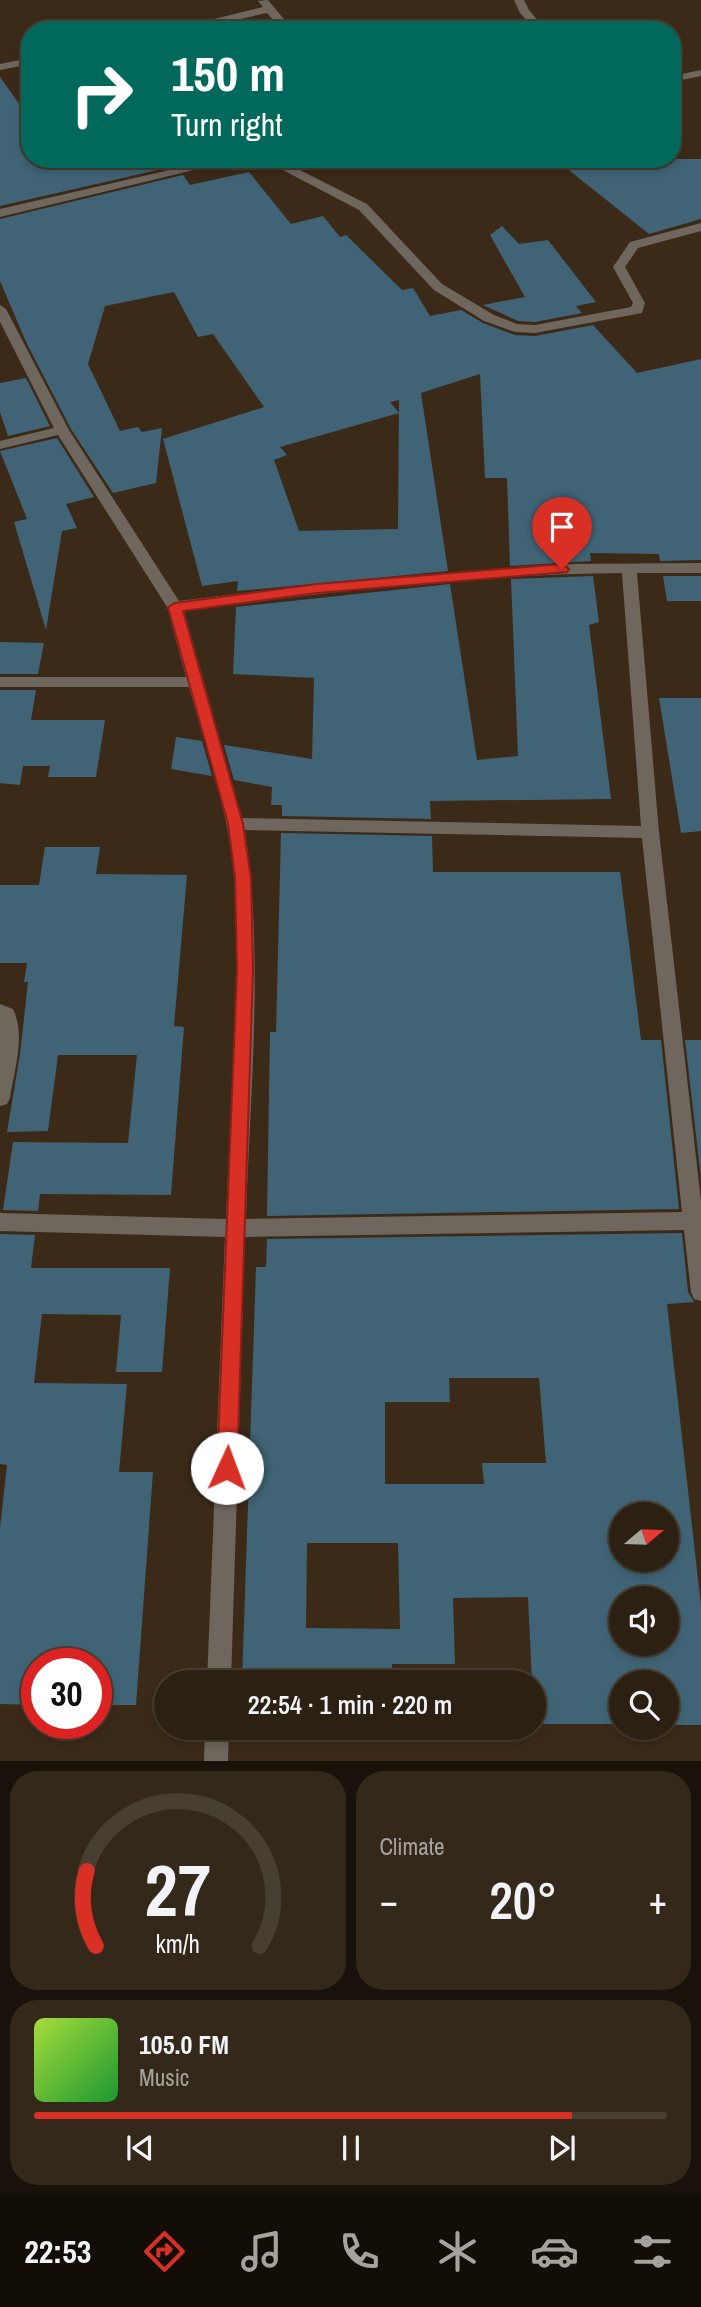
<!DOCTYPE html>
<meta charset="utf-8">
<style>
:root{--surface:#2c2012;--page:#34281b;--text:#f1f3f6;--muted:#a6a39f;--line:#483e32;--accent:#d93025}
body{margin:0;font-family:"Archivo Narrow",sans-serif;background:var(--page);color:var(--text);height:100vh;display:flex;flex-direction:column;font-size:26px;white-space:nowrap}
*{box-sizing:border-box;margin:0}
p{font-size:23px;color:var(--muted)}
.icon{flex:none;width:38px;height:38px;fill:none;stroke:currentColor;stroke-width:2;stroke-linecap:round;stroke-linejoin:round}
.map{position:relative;height:1761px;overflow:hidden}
.side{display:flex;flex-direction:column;gap:10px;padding:10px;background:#18120a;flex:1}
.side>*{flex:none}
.top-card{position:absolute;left:21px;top:21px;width:660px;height:147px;border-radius:28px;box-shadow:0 4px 10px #0003,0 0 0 2px var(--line);background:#00695c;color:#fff;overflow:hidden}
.needle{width:46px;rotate:71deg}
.controls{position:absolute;left:609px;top:1502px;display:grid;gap:14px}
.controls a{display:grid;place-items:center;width:70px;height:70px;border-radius:50%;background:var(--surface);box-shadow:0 4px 10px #0003,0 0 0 2px var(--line);font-size:35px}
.speed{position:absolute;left:21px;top:1648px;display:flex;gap:14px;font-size:35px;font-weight:700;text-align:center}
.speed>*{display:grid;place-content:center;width:91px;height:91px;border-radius:50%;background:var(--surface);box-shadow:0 4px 10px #0003,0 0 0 2px var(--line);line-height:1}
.speed .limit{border:10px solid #d22;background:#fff;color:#111}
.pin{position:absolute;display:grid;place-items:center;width:60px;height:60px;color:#fff;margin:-72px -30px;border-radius:50% 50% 50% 0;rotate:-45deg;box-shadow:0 0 7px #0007}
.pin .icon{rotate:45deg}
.me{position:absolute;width:77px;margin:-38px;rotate:2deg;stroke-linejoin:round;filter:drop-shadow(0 0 5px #0008)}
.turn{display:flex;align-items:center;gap:24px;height:147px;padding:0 35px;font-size:32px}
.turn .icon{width:91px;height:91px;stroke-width:2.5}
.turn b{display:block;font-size:49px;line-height:60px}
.big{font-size:52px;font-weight:600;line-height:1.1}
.side .tile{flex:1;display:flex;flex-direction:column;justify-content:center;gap:10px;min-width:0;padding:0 24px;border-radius:28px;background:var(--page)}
.side .dial{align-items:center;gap:0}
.dial svg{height:182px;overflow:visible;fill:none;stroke:var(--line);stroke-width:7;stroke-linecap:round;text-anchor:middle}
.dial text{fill:var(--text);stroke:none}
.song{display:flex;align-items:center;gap:21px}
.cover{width:84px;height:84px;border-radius:10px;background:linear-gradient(135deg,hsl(80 70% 55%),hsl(130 70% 35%))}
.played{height:7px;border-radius:4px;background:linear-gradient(90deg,var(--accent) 85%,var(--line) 85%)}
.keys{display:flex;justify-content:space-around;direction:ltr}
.heat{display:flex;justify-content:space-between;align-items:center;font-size:38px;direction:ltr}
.side .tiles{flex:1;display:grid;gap:10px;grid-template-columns:1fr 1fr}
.tile:last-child{grid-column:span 2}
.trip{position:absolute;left:154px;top:1670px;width:392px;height:70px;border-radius:35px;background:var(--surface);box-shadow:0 4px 10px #0003,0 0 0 2px var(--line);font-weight:600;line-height:70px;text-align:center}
.tabs{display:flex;height:112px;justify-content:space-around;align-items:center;background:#120d07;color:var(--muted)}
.tabs .icon{width:49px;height:49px}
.tabs .active{color:var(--accent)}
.tabs b{font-size:32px;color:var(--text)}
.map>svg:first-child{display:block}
</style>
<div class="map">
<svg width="701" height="1761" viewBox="0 0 701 1761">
<rect width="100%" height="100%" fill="#3b2a18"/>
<path fill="#406476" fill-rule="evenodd" d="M 0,77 L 30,119 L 30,159 L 170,159 L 175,166 L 0,206 Z
M 555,159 L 701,159 L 701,219 L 649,234 Z
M 249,172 L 291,224 L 323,216 L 340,237 L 346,235 L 402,290 L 413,288 L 430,316 L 461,310 L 483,323 L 515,335 L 535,336 L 593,325 L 637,373 L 701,359 L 701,560 L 660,561 L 659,554 L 590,553 L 591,561 L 510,566 L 507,478 L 485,478 L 480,374 L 421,393 L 448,571 L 237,591 L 238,581 L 202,586 L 163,439 L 264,407 L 213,334 L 198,337 L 174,292 L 105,306 L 88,364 L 120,431 L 138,427 L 142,432 L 162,428 L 156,483 L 113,493 L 71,429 L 27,344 L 0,281 L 0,219 L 183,175 L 190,185 ZM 399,400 L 398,529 L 299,531 L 274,460 L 287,455 L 280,447 L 399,413 L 390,402 Z
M 502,226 L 519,244 L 548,240 L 596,302 L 576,306 L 582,313 L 535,322 L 518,321 L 483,305 L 525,297 L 490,235 Z
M 26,378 L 50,426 L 8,436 L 0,412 L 0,383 Z
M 57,438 L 94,497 L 66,504 L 77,528 L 62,531 L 46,630 L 14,522 L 27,519 L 0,451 Z
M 593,576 L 599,622 L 589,625 L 611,799 L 430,801 L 431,819 L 282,816 L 282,805 L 271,805 L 272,787 L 234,780 L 224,745 L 312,759 L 314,678 L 233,674 L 236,607 L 450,584 L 477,760 L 518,756 L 511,579 Z
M 663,576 L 701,576 L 701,601 L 667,601 Z
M 0,642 L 44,643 L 38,674 L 0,674 Z
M 0,690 L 36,690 L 31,720 L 105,720 L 96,777 L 48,777 L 50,766 L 23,766 L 20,785 L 0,783 Z
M 659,698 L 701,698 L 701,831 L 681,833 Z
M 176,737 L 202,741 L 212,776 L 171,769 Z
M 281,833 L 432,836 L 433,872 L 620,872 L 641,1040 L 661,1040 L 679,1209 L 267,1216 L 270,1032 L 276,1032 Z
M 45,847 L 100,847 L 96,874 L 187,875 L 174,1026 L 184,1027 L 171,1195 L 40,1194 L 38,1211 L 3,1210 L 13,1142 L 128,1143 L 137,1055 L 58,1055 L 48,1131 L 7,1132 L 20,1054 L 28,982 L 24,982 L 27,963 L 0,963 L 0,885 L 39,885 Z
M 685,1040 L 701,1040 L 701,1178 Z
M 682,1233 L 688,1292 L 694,1302 L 667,1304 L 701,1606 L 701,1725 L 667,1725 L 667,1682 L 621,1682 L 621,1724 L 534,1724 L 528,1597 L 453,1598 L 455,1664 L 392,1664 L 393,1682 L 242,1682 L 256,1267 L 266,1267 L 267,1239 ZM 449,1378 L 539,1378 L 546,1463 L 482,1463 L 484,1484 L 385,1484 L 385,1402 L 450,1402 ZM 621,1514 L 667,1514 L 667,1559 L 621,1559 ZM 307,1543 L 398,1543 L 400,1629 L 306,1628 ZM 621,1598 L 667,1598 L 667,1643 L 621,1643 Z
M 0,1234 L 35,1235 L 31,1268 L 170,1268 L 162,1372 L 116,1372 L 121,1315 L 42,1314 L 34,1383 L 127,1384 L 119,1472 L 153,1472 L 136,1705 L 96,1705 L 96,1664 L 37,1664 L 37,1705 L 0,1704 L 0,1528 L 7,1465 L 0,1464 Z"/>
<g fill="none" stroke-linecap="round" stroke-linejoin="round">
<path fill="#6f665e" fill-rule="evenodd" d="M 268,0 L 293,30 L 282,30 L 267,13 L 190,30 L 169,30 L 263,7 L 258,1 Z
M 514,0 L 524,0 L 529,10 L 546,30 L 535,30 L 520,13 Z
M 30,58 L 30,64 L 0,70 L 0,64 Z
M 262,159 L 278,159 L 367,204 L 442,284 L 494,315 L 517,324 L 535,325 L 631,307 L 633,303 L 613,267 L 630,242 L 701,223 L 701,231 L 638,248 L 625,267 L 645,303 L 642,313 L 535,333 L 515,332 L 484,321 L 434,290 L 359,210 Z
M 0,305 L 6,309 L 69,430 L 179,601 L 317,584 L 562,564 L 701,563 L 701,573 L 637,573 L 659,832 L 701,1201 L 701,1301 L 694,1299 L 691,1292 L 684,1230 L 245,1237 L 231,1682 L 207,1682 L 225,1237 L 0,1231 L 0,1213 L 226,1219 C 230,1106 242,991 234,879 C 230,814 206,750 189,687 L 0,687 L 0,677 L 186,677 L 167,607 L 58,435 L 0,449 L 0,441 L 54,428 L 0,322 ZM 622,573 L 641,826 L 242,818 L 184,611 C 329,592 476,574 622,573 ZM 245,830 L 642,838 L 682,1212 L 246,1219 C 250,1090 264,958 245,830 Z
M 0,1004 L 13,1009 C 26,1035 14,1071 10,1098 L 7,1104 L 0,1106 Z
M 205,1727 L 229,1727 L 228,1761 L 204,1761 Z"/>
<path fill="#6f665e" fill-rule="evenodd" d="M 701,70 L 701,76 L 672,82 L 672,76 Z
M 217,159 L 239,159 L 0,217 L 0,209 Z"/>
</g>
<path fill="#d93025" stroke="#8d1f18" stroke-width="2" d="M 562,564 L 569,569 L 567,572 L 317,593 L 183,611 L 243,824 L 251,878 L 253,969 L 237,1468 L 234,1475 L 227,1478 L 220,1475 L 217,1468 L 237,969 L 235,878 L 228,824 L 168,607 L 175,603 L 317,584 Z"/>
</svg>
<div class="controls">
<a><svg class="needle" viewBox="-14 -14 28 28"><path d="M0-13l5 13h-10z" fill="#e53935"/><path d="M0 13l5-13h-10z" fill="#a6a39f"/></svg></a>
<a><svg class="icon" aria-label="sound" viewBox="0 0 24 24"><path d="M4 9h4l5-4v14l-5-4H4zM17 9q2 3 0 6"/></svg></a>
<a><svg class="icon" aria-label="search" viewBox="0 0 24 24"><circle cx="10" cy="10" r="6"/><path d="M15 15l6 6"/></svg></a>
</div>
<div class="speed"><div class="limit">30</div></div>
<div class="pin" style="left:562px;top:569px;background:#d93025"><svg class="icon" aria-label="arrive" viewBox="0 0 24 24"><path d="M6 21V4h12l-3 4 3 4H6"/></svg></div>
<svg class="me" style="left:227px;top:1468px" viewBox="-20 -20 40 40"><circle r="19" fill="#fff"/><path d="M0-13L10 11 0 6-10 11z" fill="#d93025"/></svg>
<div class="trip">22:54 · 1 min · 220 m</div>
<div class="top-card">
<div class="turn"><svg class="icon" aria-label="right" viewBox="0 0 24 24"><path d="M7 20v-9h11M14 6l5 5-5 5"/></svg><div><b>150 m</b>Turn right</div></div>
</div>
</div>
<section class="side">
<div class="tiles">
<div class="tile dial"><svg viewBox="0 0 100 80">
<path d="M14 69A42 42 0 1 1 86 69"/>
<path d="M14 69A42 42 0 0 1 10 36" stroke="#d93025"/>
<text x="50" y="56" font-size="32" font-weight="700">27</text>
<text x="50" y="72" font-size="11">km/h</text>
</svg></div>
<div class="tile"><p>Climate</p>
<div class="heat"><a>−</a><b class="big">20°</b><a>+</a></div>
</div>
<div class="tile">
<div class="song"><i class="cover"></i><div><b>105.0 FM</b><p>Music</p></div></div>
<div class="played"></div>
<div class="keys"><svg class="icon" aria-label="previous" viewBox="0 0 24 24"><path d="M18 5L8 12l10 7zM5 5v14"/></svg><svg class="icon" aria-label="pause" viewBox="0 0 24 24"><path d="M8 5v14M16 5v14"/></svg><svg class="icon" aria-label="next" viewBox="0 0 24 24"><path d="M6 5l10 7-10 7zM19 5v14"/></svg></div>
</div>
</div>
</section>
<nav class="tabs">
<b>22:53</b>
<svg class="icon active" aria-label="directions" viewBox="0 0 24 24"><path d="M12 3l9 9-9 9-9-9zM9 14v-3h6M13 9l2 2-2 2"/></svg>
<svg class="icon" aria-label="music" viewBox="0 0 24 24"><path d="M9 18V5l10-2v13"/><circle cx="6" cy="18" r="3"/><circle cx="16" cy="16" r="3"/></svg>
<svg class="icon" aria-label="phone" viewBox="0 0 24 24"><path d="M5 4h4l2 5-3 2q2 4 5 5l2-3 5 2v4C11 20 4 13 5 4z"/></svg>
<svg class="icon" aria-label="climate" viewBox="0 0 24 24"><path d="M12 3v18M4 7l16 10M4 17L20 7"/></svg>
<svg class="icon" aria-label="car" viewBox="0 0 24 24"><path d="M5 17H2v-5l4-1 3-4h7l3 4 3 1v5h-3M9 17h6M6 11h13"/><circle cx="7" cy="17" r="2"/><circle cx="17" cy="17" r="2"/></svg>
<svg class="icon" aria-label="filters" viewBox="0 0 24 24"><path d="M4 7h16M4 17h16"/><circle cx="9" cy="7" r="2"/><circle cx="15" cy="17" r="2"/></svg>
</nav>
